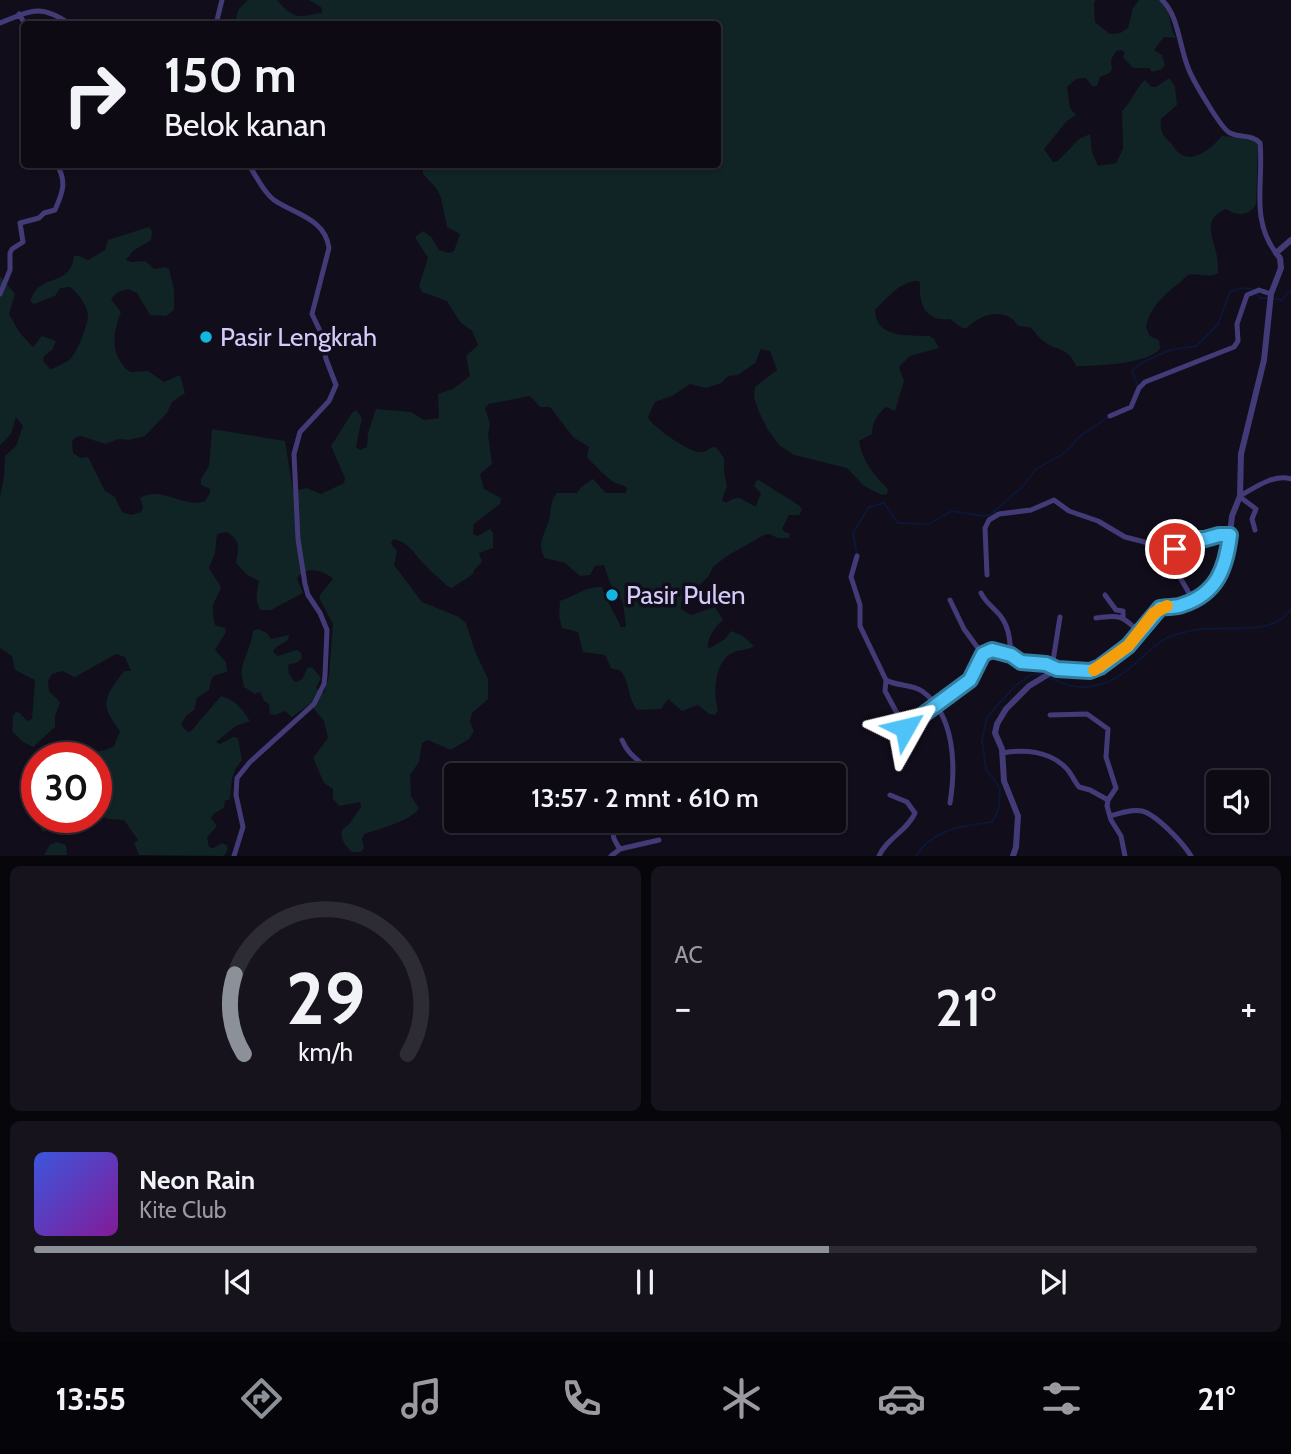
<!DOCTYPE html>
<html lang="id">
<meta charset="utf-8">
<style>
:root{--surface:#0d0a14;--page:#16131d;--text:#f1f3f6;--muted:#9a9aa0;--line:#2d2b34;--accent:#8c9099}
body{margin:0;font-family:Cabin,sans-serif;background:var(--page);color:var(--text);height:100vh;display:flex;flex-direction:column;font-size:26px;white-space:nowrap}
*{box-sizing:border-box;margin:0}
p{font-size:23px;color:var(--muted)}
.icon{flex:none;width:38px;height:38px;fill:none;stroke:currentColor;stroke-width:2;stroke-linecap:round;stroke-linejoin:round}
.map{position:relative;height:856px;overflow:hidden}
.side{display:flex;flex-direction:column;gap:10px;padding:10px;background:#07060b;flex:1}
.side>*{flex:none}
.guide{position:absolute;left:21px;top:21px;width:700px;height:147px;border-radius:7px;box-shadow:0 2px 5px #0004,0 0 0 2px var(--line);background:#0d0a14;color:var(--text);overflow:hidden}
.controls{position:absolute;left:1206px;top:770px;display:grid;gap:14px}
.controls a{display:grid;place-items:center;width:63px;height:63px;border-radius:7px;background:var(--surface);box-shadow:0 2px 5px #0004,0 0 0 2px var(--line);font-size:35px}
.speed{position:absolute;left:21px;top:742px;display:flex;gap:14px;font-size:35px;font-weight:700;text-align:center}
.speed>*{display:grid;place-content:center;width:91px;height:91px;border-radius:50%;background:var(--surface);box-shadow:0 2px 5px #0004,0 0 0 2px var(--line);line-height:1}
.speed .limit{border:10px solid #d22;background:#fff;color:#111}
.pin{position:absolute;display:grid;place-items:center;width:60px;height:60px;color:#fff;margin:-30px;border:4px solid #fff;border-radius:50%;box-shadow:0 2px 7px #0007}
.me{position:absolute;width:77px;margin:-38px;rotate:53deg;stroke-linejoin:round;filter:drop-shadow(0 0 5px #0008)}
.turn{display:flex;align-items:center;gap:24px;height:147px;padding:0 28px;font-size:32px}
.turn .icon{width:91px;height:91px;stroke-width:2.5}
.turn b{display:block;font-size:49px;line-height:60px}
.big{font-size:52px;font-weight:600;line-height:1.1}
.side .card{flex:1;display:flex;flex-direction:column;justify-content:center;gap:10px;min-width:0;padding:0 24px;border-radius:10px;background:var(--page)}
.side .dial{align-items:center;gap:0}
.dial svg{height:182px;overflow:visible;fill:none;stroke:var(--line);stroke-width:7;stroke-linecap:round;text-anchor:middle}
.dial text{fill:var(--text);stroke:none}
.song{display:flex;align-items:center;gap:21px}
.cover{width:84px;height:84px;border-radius:10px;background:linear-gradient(135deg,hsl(230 70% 55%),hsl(290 70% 35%))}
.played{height:7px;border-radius:4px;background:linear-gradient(90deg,var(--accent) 65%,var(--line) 65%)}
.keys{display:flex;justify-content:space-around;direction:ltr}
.heat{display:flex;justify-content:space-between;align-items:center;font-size:38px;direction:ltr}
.side .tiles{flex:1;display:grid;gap:10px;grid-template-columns:1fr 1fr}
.card:last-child{grid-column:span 2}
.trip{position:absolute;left:444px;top:763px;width:402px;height:70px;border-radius:7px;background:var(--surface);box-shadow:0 2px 5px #0004,0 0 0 2px var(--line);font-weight:600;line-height:70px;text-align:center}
.tabs{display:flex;height:112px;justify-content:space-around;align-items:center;background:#050408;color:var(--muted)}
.tabs .icon{width:49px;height:49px}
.tabs .on{color:var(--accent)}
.tabs b{font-size:32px;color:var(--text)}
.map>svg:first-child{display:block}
</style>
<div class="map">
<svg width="1291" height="856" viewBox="0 0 1291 856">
<rect width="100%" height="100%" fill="#110d1b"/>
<path fill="#102325" d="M 248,0 L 277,0 C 295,20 296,17 322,13 L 322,8 L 309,0 L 1096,0 L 1094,2 L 1095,22 L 1110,34 L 1120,33 L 1128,28 L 1133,8 L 1139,0 L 1160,0 C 1174,16 1167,22 1176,38 L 1164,37 L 1154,50 L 1162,55 L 1165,65 L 1162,69 L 1152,72 L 1149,68 L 1133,68 L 1123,57 L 1125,52 L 1121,50 L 1116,51 L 1111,60 L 1112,69 L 1110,73 L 1100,77 L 1097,86 L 1092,86 L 1086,78 L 1076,79 L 1067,87 L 1070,108 L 1076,115 L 1067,121 L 1044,149 L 1053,162 L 1058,161 L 1079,139 L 1090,134 L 1092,152 L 1098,166 L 1116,163 L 1123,149 L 1122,111 C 1132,102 1136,87 1145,80 L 1152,87 L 1156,87 L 1169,78 L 1175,86 L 1177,105 L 1161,119 C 1160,131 1162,135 1171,143 C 1174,146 1175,150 1178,152 C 1193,166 1213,146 1222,136 L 1254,139 L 1258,146 L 1256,204 C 1249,217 1236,216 1226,209 C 1201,220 1213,236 1217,256 C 1218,262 1218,268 1218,273 C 1209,279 1198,272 1188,275 C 1170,292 1151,302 1146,327 L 1150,336 L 1159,340 L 1160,349 C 1147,364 1096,366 1076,366 C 1068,346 1057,352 1043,341 C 1039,338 1035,332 1031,328 C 1027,326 1023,327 1019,326 C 1016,324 1014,320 1011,318 C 996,309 978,317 967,328 L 962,328 L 950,319 C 934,321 924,315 921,299 C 919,292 921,288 919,281 C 901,280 887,298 875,310 C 876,339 909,335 930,336 L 934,339 L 939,348 L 910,356 L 899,367 L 904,381 L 895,411 L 886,407 C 877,414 872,423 872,434 L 859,441 C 862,461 874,475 888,489 L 887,494 L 882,495 L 864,486 L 847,468 L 794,455 L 780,446 L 768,430 L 759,412 L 754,397 L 755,387 L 777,370 L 770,351 L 761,349 L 755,363 L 738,375 L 728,376 L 721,383 L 706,388 L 690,384 L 672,396 L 655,402 L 648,417 C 652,427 689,452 700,452 C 707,453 708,447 716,447 L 724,458 L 724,472 L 727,486 L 722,500 L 726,503 C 742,492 741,502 756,506 L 761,493 L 754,486 L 756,481 L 759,480 L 800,506 L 802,510 L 799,515 L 789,515 L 782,529 L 785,532 L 790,533 L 789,538 L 778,538 L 769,534 L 764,535 L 727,556 L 713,567 L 708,577 L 681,602 L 681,609 L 691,615 L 715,607 L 723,620 C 715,627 707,637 708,649 L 725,639 L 731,631 L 743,636 L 754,646 C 747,651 739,649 732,653 C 714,662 713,695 718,710 L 715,715 L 709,714 L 698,705 L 682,711 L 668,699 L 661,709 L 637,710 C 628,699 630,683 621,671 L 611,668 L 605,655 L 583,652 L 578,632 L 562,628 L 559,616 L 560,601 C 577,595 584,587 602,587 C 606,601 615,613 621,627 L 626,627 L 623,603 L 610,583 L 604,565 L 595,566 L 590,575 L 580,576 L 565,563 L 545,558 C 536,544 545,534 549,520 C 552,510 549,502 557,493 L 577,493 L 581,487 L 593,479 L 606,493 L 626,493 L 627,488 C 623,485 619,484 615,483 C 609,480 592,463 587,457 L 589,447 L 573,437 L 550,407 L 540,407 L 530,396 L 489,404 L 485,408 L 490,424 L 488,434 L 492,464 L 480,474 L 484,489 L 501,498 L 500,504 L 474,524 L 473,534 L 477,536 L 490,529 L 493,533 L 493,548 L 479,553 L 482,562 L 474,570 L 473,574 L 452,588 L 447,586 C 441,579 432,573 425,565 C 415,555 409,542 393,539 L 391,544 L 397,551 L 394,565 L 422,602 L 459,617 L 466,623 L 475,651 L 488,679 L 488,699 L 472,713 L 470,722 L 474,731 L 469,739 L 451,750 L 428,740 L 422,743 L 419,762 L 410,775 L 411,796 L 419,808 C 412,821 379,829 364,834 L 362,839 L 364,848 L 361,852 L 352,852 C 345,845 340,840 342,830 L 350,823 L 361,807 L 360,802 L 339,806 L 333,799 L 333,789 L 324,783 L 313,758 L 328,738 L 324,721 L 310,704 L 292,717 L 285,711 L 275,715 L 270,714 L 269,704 L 264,701 L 260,692 L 255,694 L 244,687 C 243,682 241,674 242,669 C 244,656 252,645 253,631 L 258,629 L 267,633 L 271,639 L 289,635 L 288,640 L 275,648 L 273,652 L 278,656 L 297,650 L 301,653 L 302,658 L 298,662 L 288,665 L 289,674 L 295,682 C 303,681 304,676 307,668 L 312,667 L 321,678 L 316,688 L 324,693 L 329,676 L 333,624 L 320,600 L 320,595 L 333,579 C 322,569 304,566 297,579 L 303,593 L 271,610 L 261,610 C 254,602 257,591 259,581 L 246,574 L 236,563 C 238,547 242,542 227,532 L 217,534 L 215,553 L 209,568 L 221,587 C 214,607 210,600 215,625 L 225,628 L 226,632 L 215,650 L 226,662 L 227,672 C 209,676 213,676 209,690 L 197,698 L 194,710 L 186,716 L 181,725 L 188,732 L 192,730 L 221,696 C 236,700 242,709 250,721 L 236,726 L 216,742 L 220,744 L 233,737 L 238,738 L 242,760 L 236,768 L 232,779 L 230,799 L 225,801 L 224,808 L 215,813 L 211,818 L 217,826 L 207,837 L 209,847 L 213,848 L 222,843 L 227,845 L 228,849 L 224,856 L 139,855 L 134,843 L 138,840 L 124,820 L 108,819 L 96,814 L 96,758 L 73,758 C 86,750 101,754 114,746 L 120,731 C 98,703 105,697 124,671 L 131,671 L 125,657 L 116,654 L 75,677 L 62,671 L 52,674 L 48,681 L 49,691 L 60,702 L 55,716 L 55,727 L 33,747 L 23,742 L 12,731 L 13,716 L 16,712 L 20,713 L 27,721 L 32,719 L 35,680 L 15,670 L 12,656 L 0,648 L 0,496 L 4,477 L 5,456 L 16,446 L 23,426 L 16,417 L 11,434 L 0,445 L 0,276 L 15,294 L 9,314 L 20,333 L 33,347 L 42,336 L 56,341 L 52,350 L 44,356 L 43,361 L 50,369 C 56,368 64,363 69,360 C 76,356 89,322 88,314 C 86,304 78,293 70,287 L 60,288 L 55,296 L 34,304 L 30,301 C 32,297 33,293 36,290 C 49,276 71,283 74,256 L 79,256 L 88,260 L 105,250 L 108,240 L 149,227 L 152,231 L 151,240 L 133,251 L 126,260 L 131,262 L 145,261 C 155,268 150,271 165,267 L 169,269 L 174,290 L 174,310 L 166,316 L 150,315 L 137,293 L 128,289 L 118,292 L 111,299 L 121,312 C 112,334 110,356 130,372 L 148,371 L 164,382 L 180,375 L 185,393 L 172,402 L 167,413 L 145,436 L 129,440 L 119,439 L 105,444 L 81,436 L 76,437 L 72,441 L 73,453 L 81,458 L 88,457 L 105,491 L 115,497 L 122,512 L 131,515 L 141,512 L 143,508 L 140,498 C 163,485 182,509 205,501 L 210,493 L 210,489 L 201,485 L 201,479 L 209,466 L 212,429 L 285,441 L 293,491 L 307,488 L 321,494 L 344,483 L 345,478 L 331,446 L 352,413 L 356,410 L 362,418 L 356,447 L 360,450 L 367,447 L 368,433 L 376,409 L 411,412 L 424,420 L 439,418 L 438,394 L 453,389 L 470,376 L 466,356 L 478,345 L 472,331 L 460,322 L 447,301 L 422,292 L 419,286 L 428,258 L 415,237 L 423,231 L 432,238 L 439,250 L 449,253 L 454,251 L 460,234 L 447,227 L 441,198 L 437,189 L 423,174 L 423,169 L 427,165 L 718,164 L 718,24 L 235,24 L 238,10 Z
M 46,817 L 78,817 L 58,823 L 49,830 L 42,832 L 41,826 Z
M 56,842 L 66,845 L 67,855 L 44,855 L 50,845 Z"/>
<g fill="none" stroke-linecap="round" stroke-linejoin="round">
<path stroke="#0c1735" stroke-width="2" d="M 1256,293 L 1260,298 L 1269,298
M 1275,299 L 1282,300 L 1291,290
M 1138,386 L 1132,371 L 1141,363 L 1170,350 L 1196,346 L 1218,324 L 1230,292 L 1240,288 L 1252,289
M 857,555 L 853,533 L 869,507 L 884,503 L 898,523 L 929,524 L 952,511 L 983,516 L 990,515 L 1022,487 L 1035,470 L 1066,452 L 1078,438 L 1109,416
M 1050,678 C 1059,681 1071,688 1081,687 C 1120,687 1136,659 1163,640 C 1170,635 1181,633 1189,631 C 1219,623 1272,639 1291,609
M 916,856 C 934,828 963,826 992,822 L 999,808 L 1000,788 L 986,769 L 982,741 L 987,717 L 1015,686 L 1030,675 L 1041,674"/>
<path stroke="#433b77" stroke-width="5" d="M 1162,0 C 1179,16 1179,47 1189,70 C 1193,80 1221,129 1230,133 C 1240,138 1252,134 1260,143 C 1264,181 1250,219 1276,253
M 19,14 L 25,24
M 0,23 C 31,11 39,3 70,24
M 216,24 L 222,0
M 0,294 L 10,270 L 10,253 L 12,249 L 23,242 L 20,223 L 39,218 L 44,213 L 55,210 C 62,194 68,181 56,164
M 1110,416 L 1131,407 L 1139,388 L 1145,382 L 1234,347 L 1238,341 L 1237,324 L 1247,295 L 1259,290 L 1271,294
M 1240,496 C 1254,488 1275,473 1291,479
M 1240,497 L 1256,509 L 1252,519 L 1255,530
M 857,556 L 851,577 L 860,605 L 860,626 L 886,680 C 896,686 911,684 922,691 C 955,715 956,766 950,803
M 1178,574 L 1193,600
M 987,575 L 985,528 L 989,520 L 999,514 L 1031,510 L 1054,500 L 1069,511 L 1098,521 L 1125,537 L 1172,549 L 1179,547 L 1183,539 L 1230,535
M 981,593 C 985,601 990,605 996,611 C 1009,623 1010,639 1011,655
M 1105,595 L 1116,610 L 1123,611 L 1123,617
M 950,600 L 964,629 L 983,655
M 1096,618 C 1120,614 1123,616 1140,633
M 1052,667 L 1060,617
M 886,680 L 885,691 L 905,728 L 969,680 L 988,651 C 1002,648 1009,658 1021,662 C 1034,665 1045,663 1057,669
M 1050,715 L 1087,714 L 1108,729 L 1106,757 L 1116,788 L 1108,800 L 1107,806 L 1111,820 L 1121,836 L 1125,856
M 622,740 C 630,759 642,759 650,775
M 1002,753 C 1024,749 1050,751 1066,768 C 1072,774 1074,781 1079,787 L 1090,790 L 1108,800
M 1110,816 C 1120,813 1132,809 1142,811 C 1157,815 1183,843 1191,856
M 620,821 C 611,833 611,836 620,849
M 234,856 L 243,827 L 236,795 L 237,778 L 250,762 L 314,704 L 324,684 L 325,675 L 327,630 L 320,613 L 308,595 L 305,584 L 298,539 L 294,454 L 300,432 L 329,401 L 336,385 L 326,359 L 321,333 L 312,314 L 329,248 C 325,218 294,214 274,200 C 263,192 256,175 248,164
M 611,856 L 620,849 L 659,840
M 879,856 C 887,838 907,831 915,813 L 907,802 L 890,795"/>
<path stroke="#433b77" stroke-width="6" d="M 1013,856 L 1016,847 L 1018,816 L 1004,781 L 1002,749 L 995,733 L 997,724 L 1006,709 L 1029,686 L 1057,669 L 1090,671 L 1099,667 L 1134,641 L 1159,609 L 1189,603 L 1213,587 L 1221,576 L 1227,559 L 1232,516 L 1240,496 L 1241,454 L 1264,360 L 1271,294 L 1281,268 L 1280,258 L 1276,253 L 1291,240"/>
</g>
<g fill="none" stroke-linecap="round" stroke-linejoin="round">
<defs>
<path id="route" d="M 905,728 L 970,680 L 983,654 L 992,650 L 1011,655 L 1021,662 L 1046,664 L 1057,669 L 1090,671 L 1100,667 L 1128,646 L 1160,608 C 1168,606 1175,608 1182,605 C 1217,594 1226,568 1230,535 L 1219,535 L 1205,539 L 1183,539 L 1179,547 L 1175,549"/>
</defs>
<use href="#route" stroke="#337fa1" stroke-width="18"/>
<use href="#route" stroke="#4fc3f7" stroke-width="12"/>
<path stroke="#f59e0b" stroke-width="12" d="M 1094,670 L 1128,646 L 1154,613 L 1167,606"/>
</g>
<g fill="#12b7e0" stroke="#110d1b" stroke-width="2.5">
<circle cx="206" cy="337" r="7"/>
<circle cx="612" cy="595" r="7"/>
</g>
<g text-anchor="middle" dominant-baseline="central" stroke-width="7" stroke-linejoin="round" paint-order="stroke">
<g font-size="26" fill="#d5cbfb" stroke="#110d1b" text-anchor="start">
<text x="220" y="337">Pasir Lengkrah</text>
<text x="626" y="595">Pasir Pulen</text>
</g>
</g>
</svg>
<div class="controls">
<a><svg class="icon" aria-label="sound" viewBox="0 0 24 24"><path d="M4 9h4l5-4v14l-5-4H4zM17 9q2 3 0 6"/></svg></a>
</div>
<div class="speed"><div class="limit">30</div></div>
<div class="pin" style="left:1175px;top:549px;background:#d93025"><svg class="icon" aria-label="arrive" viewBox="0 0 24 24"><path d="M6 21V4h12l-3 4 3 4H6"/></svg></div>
<svg class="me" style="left:905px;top:728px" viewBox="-20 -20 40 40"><path d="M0-17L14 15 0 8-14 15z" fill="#4fc3f7" stroke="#fff" stroke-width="4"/></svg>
<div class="trip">13:57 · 2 mnt · 610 m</div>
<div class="guide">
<div class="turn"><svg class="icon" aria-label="right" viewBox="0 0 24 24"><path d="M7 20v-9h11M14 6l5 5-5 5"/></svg><div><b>150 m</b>Belok kanan</div></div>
</div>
</div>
<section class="side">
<div class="tiles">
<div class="card dial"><svg viewBox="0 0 100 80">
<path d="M14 69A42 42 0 1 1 86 69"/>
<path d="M14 69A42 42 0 0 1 10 34" stroke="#8c9099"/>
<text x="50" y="56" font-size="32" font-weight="700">29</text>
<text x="50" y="72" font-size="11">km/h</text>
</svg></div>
<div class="card"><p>AC</p>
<div class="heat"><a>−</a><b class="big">21°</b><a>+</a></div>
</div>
<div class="card">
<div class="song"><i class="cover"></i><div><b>Neon Rain</b><p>Kite Club</p></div></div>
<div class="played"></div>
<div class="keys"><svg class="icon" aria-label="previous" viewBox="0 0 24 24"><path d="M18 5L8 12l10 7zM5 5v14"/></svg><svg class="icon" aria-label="pause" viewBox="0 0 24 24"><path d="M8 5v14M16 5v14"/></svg><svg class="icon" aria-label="next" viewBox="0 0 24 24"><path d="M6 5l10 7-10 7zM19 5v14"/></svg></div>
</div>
</div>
</section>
<nav class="tabs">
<b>13:55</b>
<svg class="icon on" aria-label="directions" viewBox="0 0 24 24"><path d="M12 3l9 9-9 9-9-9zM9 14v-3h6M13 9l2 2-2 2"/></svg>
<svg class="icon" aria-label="music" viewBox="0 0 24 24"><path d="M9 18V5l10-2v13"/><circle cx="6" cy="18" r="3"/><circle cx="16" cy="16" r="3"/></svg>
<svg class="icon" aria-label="phone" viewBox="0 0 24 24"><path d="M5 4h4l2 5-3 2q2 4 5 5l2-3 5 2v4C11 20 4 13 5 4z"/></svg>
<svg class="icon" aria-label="climate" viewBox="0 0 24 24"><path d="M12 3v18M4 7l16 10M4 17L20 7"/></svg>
<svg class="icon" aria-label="car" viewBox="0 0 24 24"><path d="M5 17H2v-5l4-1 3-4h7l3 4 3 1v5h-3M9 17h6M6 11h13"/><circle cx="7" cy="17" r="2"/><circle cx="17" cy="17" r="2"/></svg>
<svg class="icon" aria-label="filters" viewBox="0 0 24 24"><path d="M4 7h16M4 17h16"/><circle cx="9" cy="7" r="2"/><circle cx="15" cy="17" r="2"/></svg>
<b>21°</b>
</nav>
